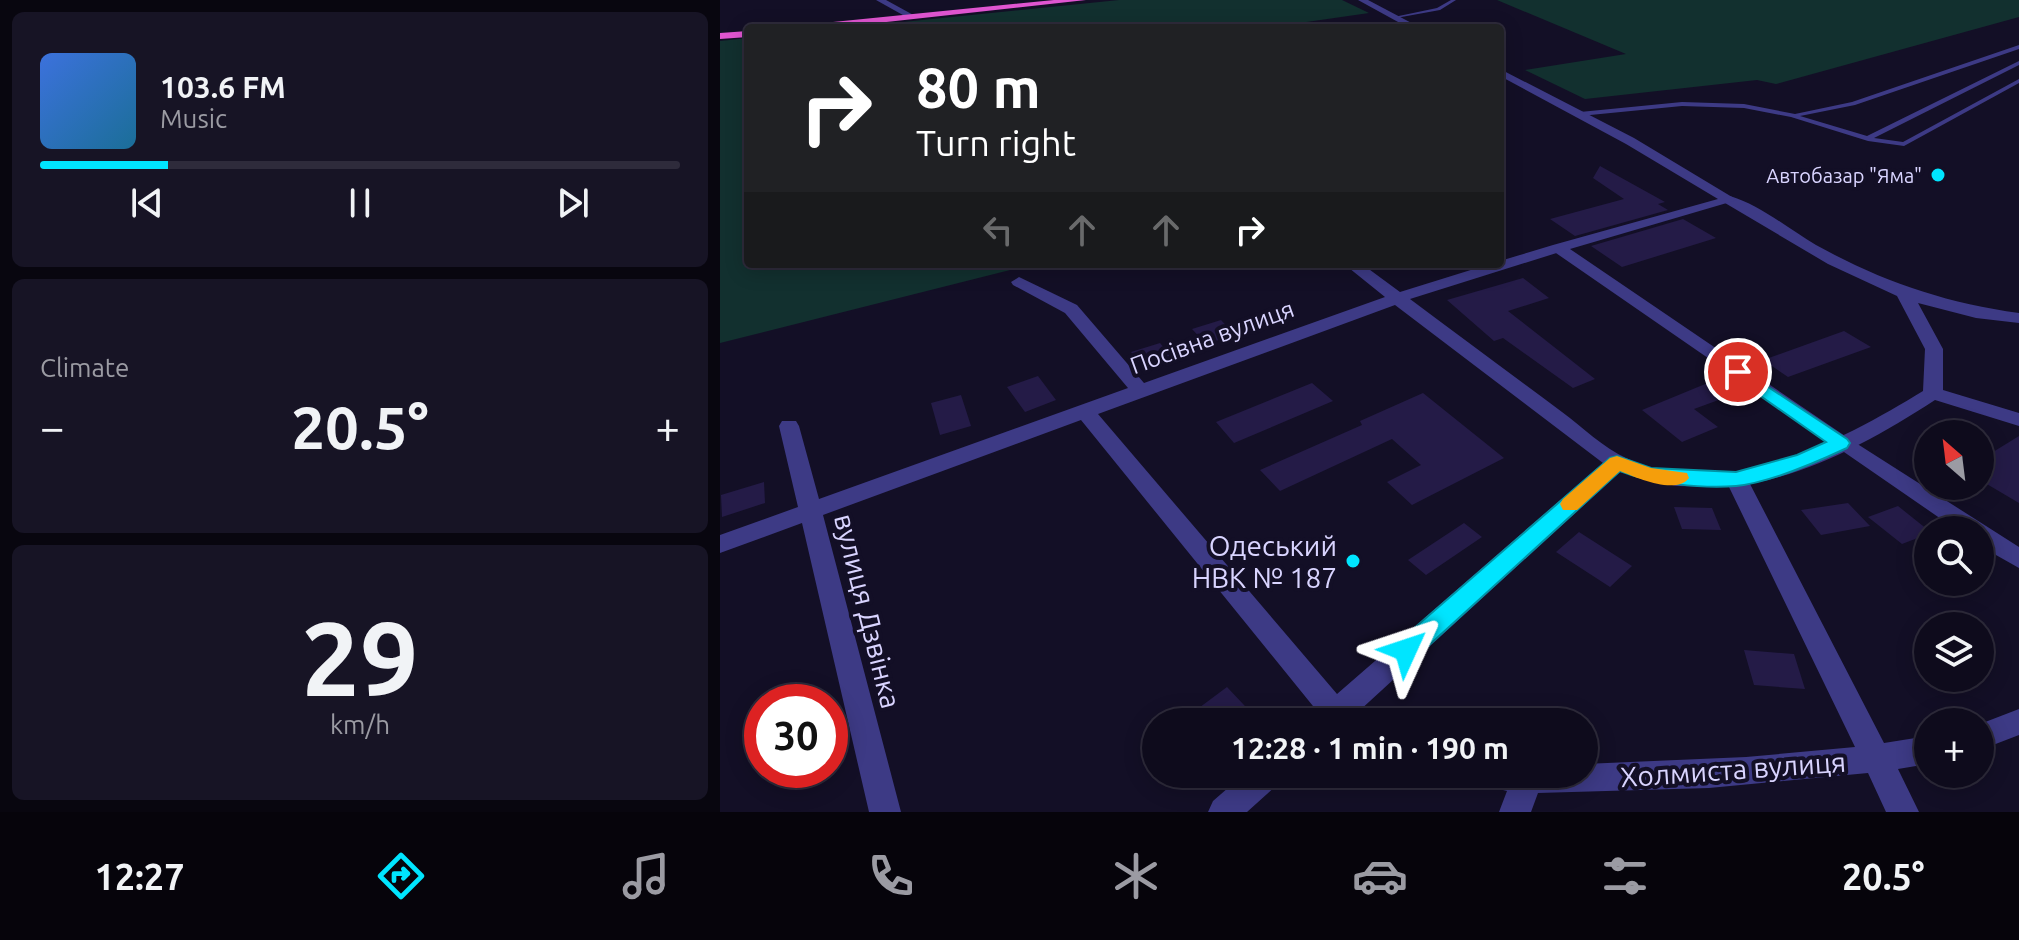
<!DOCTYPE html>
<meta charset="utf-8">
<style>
:root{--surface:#0e0b1c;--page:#171425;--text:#f1f3f6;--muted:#9b9ba3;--line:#2e2b3b;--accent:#00e5ff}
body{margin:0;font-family:Ubuntu,sans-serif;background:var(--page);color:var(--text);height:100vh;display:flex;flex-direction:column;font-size:30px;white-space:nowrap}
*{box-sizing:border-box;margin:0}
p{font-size:26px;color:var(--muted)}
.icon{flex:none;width:44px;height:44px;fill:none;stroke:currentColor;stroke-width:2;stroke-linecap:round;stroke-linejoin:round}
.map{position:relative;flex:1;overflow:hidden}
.side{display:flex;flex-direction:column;gap:12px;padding:12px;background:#08060f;width:720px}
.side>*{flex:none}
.top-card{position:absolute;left:24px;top:24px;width:760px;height:244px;border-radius:8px;box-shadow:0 4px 20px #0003,0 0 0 2px var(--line);background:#202124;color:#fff;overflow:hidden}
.needle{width:52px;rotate:332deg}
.fabs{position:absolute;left:1194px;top:420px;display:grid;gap:16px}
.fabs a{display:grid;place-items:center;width:80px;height:80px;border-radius:50%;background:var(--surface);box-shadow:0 4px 20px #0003,0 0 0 2px var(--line);font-size:40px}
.speed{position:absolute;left:24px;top:684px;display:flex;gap:16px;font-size:40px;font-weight:700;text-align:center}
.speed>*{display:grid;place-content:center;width:104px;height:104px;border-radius:50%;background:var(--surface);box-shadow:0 4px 20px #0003,0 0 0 2px var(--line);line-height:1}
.speed .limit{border:12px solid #d22;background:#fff;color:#111}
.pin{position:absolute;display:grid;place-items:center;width:68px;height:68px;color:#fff;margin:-34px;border:4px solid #fff;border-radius:50%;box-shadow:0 2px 8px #0007}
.me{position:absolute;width:88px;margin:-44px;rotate:48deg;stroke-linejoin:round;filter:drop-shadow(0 0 6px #0008)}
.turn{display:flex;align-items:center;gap:28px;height:168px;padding:0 40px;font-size:36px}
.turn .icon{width:104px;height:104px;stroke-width:2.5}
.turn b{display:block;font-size:56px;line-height:68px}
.lanes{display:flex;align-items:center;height:76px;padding:0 40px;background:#0003;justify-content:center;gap:40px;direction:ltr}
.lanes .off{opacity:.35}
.big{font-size:60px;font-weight:700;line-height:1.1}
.side .widget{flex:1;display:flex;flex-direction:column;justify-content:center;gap:12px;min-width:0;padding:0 28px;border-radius:12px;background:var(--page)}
.side .dial{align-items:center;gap:0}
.dial b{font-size:104px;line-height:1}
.song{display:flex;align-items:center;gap:24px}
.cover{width:96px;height:96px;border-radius:12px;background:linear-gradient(135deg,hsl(220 70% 55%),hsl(200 70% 35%))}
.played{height:8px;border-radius:4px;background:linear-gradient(90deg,var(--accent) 20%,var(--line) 20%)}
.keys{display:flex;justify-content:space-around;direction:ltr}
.heat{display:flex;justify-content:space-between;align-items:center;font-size:44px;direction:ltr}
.trip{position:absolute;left:422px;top:708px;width:456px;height:80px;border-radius:40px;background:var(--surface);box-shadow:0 4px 20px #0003,0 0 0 2px var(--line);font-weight:700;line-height:80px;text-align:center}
.tabs{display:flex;height:128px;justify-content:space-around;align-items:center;background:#06040b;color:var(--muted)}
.tabs .icon{width:56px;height:56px}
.tabs .on{color:var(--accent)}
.tabs b{font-size:36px;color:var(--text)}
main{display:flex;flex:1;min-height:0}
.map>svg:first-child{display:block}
</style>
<main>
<section class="side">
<div class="widget">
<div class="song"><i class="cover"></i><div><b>103.6 FM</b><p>Music</p></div></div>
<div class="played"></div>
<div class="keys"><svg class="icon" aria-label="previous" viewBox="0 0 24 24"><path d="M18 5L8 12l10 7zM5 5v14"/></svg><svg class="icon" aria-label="pause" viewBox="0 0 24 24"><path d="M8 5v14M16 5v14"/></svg><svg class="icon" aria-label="next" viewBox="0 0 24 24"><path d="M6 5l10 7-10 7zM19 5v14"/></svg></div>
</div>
<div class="widget"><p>Climate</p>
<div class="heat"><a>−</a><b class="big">20.5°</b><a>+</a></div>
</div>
<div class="widget dial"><b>29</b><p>km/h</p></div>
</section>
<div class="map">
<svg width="1299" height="812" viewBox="0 0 1299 812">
<rect width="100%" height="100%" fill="#130f26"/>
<path fill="#12302f" d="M 399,0 L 622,0 L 649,13 L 545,28 L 124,28 Z
M 777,0 L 1299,0 L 1299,17 L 1056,84 L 1037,80 L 865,99 L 805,70 L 906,54 Z
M 28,38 L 28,264 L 314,264 L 0,343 L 0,41 Z"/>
<path fill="#241b47" d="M 880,166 L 945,202 L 938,204 L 948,210 L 855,236 L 830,219 L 904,199 L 873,178 Z
M 963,219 L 996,238 L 902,267 L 871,246 Z
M 803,278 L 829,298 L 788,311 L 875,379 L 853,388 L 783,338 L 774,341 L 727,300 Z
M 501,320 L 515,335 L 486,344 L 472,329 Z
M 1124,331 L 1151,347 L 1068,377 L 1043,360 Z
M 440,343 L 453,359 L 423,368 L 411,352 Z
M 318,376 L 336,400 L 305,412 L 287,387 Z
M 995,380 L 1015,394 L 974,409 L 998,427 L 962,442 L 922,410 Z
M 592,383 L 613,401 L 514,443 L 496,422 Z
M 703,393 L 784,458 L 692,505 L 667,482 L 701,465 L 672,439 L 560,491 L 540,470 L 642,425 L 640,421 Z
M 241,395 L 251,426 L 220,435 L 211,403 Z
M 1299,436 L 1299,503 L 1260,480 L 1260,460 Z
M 44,482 L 45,503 L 2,517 L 1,495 Z
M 1128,503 L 1150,526 L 1101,535 L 1081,510 Z
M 1178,506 L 1208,530 L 1208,534 L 1182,544 L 1148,517 Z
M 954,507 L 992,508 L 1001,530 L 962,529 Z
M 744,523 L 762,537 L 706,575 L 688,560 Z
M 859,532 L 912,566 L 890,587 L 836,552 Z
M 1024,650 L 1074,654 L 1085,689 L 1034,685 Z
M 507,687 L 540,722 L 460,722 Z"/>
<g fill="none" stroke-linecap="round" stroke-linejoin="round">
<path fill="#3d3a85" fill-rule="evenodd" d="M 731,0 L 736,0 L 720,10 L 676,18 L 674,17 L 717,8 Z
M 1299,45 L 1299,49 L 1135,105 L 1080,116 L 1147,136 L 1299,61 L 1299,65 L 1154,138 L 1183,142 L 1299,79 L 1299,83 L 1184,146 L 1148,141 L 1071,117 L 1024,108 L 962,106 L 860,116 L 857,114 L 860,112 L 962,102 L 1024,104 L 1075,114 L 1132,102 Z"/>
<path fill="#3d3a85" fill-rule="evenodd" d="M 156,0 L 166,0 L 197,17 L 190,19 Z
M 1010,196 C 1040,205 1069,229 1096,245 C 1161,281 1225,303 1299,313 L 1299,323 L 1256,318 L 1198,303 L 1223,349 L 1223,390 L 1299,413 L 1299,426 L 1215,400 C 1158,437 1097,471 1030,484 L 1164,743 L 1208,736 L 1208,764 L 1178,769 L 1199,812 L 1166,812 L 1148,773 L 989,788 L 818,793 L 811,812 L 779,812 L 787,791 L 759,784 L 755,774 L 864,774 L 864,764 L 1026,757 L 1135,747 L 1009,487 L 956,486 L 900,472 L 638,712 L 644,722 L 593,722 L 597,711 L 361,420 L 103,515 L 181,812 L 149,812 L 82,523 L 0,553 L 0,535 L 78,507 L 59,426 L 62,421 L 76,421 L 79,426 L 99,499 L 408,388 L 345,313 L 293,285 L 291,282 L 299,277 L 357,305 L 424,383 L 665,297 L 624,264 L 642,264 L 680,292 L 770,264 L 780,264 L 780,261 L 833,245 L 843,245 L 843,251 L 690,299 C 741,337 791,374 842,412 C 862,427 884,448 906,458 C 1003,505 1121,441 1203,391 L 1205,349 L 1177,296 L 1108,264 L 1005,203 L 1005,197 ZM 675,305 L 883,463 L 617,694 L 378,414 Z
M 1299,709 L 1299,735 L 1260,750 L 1260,724 Z
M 524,774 L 562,774 L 558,784 L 527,812 L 488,812 L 493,801 Z"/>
<path fill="#3d3a85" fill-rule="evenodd" d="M 638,0 L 648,0 L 701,28 L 689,28 Z
M 780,69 L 914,138 L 1017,200 L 850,249 L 1128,438 L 1299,547 L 1299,568 L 1260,546 L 1260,530 L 1237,530 L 833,251 L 833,245 L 998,199 L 906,144 L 780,76 Z"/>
<path fill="#e055d1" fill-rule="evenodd" d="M 334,0 L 366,0 L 112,28 L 78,28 L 83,25 Z
M 28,31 L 28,37 L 0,39 L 0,33 Z"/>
</g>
<path fill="#00e5ff" stroke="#0095a6" stroke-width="2" d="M 1018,367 L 1127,439 L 1130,443 L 1127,448 C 1097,462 1049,483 1016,486 C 982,489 930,483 900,471 L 695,658 L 686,661 L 677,658 L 674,650 L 677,643 L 890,458 L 897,456 L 931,468 L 1016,472 L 1077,455 L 1106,442 L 1012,376 L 1009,372 Z"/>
<path fill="#f59e0b" d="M 897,456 L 931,468 L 967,473 L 969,478 C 956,495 917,478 900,471 L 857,510 L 843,510 L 840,504 L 843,499 L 890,458 Z"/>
<g fill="#00e5ff" stroke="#130f26" stroke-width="3">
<circle cx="1218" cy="175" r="8"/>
<circle cx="633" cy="561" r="8"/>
</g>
<g text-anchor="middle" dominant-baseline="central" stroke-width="8" stroke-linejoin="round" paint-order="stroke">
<g font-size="20" fill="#d9d4ff" stroke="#130f26" text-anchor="end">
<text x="1202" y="175">Автобазар "Яма"</text>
</g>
<g font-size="24" fill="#d9d4ff" stroke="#130f26">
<text transform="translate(492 337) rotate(-20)">Посівна вулиця</text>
</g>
<g font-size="28" fill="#d9d4ff" stroke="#130f26" text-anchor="end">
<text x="617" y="545">Одеський<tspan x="617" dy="32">НВК № 187</tspan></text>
</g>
<g font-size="28" fill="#d9d4ff" stroke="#130f26">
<text transform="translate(148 611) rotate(76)">вулиця Дзвінка</text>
<text transform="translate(1013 769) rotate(-4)">Холмиста вулиця</text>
</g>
</g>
</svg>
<div class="fabs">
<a><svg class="needle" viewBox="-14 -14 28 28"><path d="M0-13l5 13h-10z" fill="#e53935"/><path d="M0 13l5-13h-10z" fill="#9b9ba3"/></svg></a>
<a><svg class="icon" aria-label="search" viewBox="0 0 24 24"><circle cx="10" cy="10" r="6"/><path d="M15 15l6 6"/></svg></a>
<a><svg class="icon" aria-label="layers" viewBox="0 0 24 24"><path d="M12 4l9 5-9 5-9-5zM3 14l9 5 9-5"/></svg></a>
<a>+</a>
</div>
<div class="speed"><div class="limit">30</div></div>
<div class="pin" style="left:1018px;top:372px;background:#d93025"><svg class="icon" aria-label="arrive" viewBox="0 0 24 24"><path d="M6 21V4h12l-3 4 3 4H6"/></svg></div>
<svg class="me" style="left:686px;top:650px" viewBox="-20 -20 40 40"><path d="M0-17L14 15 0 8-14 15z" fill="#00e5ff" stroke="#fff" stroke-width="4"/></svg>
<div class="trip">12:28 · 1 min · 190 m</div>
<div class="top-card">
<div class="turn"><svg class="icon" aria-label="right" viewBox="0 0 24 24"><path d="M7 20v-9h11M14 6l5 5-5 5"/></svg><div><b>80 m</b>Turn right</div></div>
<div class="lanes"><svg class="icon off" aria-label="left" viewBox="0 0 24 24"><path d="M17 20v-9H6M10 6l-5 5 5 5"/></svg><svg class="icon off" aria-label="ahead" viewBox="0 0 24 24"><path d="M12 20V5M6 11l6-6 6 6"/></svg><svg class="icon off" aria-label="ahead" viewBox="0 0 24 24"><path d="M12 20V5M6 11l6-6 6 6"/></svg><svg class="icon" aria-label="right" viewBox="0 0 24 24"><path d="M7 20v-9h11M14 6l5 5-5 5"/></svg></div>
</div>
</div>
</main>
<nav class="tabs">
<b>12:27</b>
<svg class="icon on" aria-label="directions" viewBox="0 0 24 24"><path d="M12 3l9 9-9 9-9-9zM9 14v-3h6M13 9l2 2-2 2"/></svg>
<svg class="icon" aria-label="music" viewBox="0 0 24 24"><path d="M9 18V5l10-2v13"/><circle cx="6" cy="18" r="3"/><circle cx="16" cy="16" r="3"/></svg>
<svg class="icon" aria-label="phone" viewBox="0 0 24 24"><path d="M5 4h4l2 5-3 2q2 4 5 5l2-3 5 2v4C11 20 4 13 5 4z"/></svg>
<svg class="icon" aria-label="climate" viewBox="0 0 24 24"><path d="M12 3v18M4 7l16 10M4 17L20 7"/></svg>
<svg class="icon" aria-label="car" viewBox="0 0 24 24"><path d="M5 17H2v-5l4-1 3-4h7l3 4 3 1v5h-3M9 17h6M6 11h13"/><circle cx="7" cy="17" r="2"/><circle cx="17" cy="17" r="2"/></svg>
<svg class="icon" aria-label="filters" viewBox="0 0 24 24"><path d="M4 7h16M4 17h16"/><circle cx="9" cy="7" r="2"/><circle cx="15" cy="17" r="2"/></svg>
<b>20.5°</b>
</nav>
